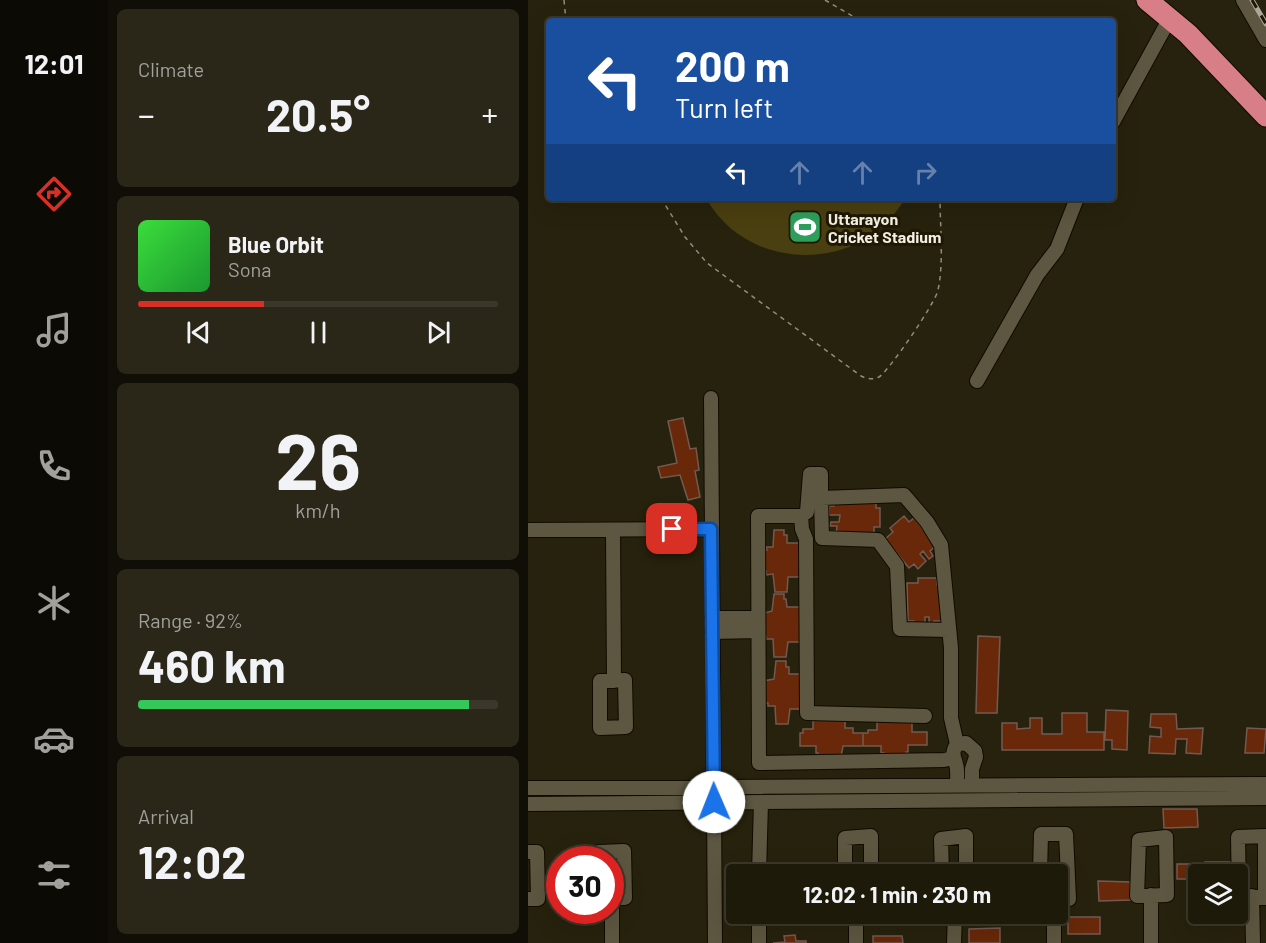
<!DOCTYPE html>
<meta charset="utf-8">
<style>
:root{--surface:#1d1a0a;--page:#2a2718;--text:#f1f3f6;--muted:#a0a19c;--line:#3b382b;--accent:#d93025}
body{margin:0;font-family:Barlow,sans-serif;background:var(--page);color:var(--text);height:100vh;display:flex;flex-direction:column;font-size:22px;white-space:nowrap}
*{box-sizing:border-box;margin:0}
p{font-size:20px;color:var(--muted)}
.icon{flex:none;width:33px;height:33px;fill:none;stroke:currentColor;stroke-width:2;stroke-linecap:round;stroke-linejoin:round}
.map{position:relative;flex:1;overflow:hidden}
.details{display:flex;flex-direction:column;gap:9px;padding:9px;background:#100e06;width:420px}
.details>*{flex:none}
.top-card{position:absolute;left:18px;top:18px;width:570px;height:183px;border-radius:6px;box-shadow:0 6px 24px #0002,0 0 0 2px var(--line);background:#1a4fa0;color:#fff;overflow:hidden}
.fabs{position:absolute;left:660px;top:864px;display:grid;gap:12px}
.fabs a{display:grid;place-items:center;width:60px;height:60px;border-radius:6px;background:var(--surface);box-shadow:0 6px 24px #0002,0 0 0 2px var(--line);font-size:30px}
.speed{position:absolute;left:18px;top:846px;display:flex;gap:12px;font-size:30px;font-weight:700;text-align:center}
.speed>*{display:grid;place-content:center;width:78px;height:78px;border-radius:50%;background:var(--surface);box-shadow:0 6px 24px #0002,0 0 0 2px var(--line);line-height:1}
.speed .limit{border:9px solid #d22;background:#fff;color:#111}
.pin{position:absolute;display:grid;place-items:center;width:51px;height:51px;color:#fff;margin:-26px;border-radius:12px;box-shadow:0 3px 9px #0006}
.me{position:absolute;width:66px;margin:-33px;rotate:359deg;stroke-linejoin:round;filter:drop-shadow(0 0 4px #0008)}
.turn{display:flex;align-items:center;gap:21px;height:126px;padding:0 30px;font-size:27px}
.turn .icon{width:78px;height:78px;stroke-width:2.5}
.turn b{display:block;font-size:42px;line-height:51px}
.lanes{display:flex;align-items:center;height:57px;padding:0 30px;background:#0003;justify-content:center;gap:30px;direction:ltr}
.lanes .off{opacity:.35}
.big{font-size:45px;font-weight:700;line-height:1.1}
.details .widget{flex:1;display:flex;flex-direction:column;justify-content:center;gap:9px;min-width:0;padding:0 21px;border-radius:9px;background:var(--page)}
.details .dial{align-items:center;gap:0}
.dial b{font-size:78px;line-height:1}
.song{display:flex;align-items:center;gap:18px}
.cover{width:72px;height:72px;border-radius:9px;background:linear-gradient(135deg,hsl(120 70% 55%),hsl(130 70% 35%))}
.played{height:6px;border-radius:3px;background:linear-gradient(90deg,var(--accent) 35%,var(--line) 35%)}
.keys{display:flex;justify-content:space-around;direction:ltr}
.heat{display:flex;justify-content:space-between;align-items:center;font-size:33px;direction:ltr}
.charge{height:9px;border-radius:4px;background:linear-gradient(90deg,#34c759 92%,var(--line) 0)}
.trip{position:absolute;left:198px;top:864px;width:342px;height:60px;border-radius:6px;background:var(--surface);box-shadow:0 6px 24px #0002,0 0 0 2px var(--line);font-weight:700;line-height:60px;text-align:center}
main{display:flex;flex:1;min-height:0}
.dock{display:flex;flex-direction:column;width:108px;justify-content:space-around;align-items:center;background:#0c0a04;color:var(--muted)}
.dock .icon{width:42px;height:42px}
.dock .active{color:var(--accent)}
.dock b{font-size:27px;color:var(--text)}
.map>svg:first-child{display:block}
</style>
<main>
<nav class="dock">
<b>12:01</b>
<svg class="icon active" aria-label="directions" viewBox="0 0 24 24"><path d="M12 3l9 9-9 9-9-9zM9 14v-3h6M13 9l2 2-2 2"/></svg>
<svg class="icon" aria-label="music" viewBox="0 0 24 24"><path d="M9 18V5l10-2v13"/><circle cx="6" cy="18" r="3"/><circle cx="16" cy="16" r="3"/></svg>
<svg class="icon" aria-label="phone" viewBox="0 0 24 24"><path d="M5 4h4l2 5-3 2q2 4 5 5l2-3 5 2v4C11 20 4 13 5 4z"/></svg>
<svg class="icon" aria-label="climate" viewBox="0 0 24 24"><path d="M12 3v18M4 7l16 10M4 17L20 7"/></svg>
<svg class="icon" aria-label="car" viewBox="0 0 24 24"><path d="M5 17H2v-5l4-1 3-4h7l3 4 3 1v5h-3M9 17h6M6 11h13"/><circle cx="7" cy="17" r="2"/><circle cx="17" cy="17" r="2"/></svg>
<svg class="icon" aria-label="filters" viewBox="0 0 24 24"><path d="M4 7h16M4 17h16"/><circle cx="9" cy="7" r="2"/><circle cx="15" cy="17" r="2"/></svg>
</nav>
<section class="details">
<div class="widget"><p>Climate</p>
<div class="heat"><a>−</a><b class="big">20.5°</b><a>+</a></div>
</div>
<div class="widget">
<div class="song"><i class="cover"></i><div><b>Blue Orbit</b><p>Sona</p></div></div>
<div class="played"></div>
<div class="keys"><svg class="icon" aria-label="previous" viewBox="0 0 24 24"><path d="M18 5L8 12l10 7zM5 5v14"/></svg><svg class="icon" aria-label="pause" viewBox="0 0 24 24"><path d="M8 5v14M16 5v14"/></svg><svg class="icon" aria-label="next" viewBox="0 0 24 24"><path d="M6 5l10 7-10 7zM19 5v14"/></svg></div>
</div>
<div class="widget dial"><b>26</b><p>km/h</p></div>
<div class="widget"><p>Range · 92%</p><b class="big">460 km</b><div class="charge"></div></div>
<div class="widget"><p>Arrival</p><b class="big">12:02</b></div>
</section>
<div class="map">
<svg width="738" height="943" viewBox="0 0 738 943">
<rect width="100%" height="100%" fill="#27220d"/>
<path fill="#4a3f10" d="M 178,198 L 377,198 C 335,274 220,274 178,198 Z"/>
<path fill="#682809" stroke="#735a51" stroke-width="1.5" d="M 155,418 L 162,449 L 168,448 L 171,470 L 167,471 L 172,497 L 160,500 L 152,475 L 133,478 L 130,467 L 149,463 L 140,421 Z
M 307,499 L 348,500 L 348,508 L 352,508 L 352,527 L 346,527 L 346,537 L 308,536 L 309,526 L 302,526 L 303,522 L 311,522 L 312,515 L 301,515 L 301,506 L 306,506 Z
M 376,516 L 381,522 L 386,518 L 409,545 L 402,551 L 405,556 L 401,559 L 395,551 L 392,554 L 398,561 L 390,569 L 386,564 L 381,568 L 357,539 L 365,532 L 362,528 Z
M 246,530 L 256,530 L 256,535 L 259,535 L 259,543 L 273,543 L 273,577 L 260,577 L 259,592 L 247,592 L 245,574 L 238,575 L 238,571 L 234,571 L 234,550 L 239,550 L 238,547 L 245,547 Z
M 390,578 L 409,578 L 409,585 L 415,585 L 415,621 L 406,621 L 407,627 L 401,627 L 401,617 L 397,617 L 397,627 L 386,627 L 386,621 L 380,621 L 379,583 L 390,583 Z
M 246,594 L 256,594 L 256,599 L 258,599 L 259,607 L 272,607 L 272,642 L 260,642 L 258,657 L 246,657 L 245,639 L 238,639 L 238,636 L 233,636 L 233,614 L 244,611 Z
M 450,636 L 472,637 L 469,713 L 448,713 Z
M 248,661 L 258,661 L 258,667 L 261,667 L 261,674 L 274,674 L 274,709 L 262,709 L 260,724 L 248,724 L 247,706 L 240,706 L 240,703 L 235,703 L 235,681 L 246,679 Z
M 578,710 L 600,711 L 599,750 L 584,749 L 584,740 L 577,740 Z
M 534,713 L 559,713 L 559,732 L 576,732 L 576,750 L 474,750 L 474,723 L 489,723 L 489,729 L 502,728 L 502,718 L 514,718 L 514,734 L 534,734 Z
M 623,714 L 648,714 L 649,729 L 675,728 L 673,754 L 658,753 L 659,739 L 648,739 L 647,754 L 621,753 L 622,736 L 633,737 L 633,728 L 622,727 Z
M 285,718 L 317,718 L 317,728 L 325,728 L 325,733 L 335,733 L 335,746 L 315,746 L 313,757 L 290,758 L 290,753 L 288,753 L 288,746 L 272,746 L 272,733 L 275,733 L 275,729 L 285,729 Z
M 349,718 L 384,718 L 384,732 L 399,732 L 399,745 L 380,745 L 380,753 L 378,752 L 378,757 L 356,757 L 356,753 L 353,753 L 353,746 L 335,746 L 335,733 L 340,733 L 340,730 L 349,730 Z
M 719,728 L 738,729 L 736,753 L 717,753 Z
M 635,809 L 669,809 L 670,827 L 636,828 Z
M 677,862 L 703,862 L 703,874 L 677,874 Z
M 649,864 L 672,864 L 670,879 L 649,879 Z
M 570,881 L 602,882 L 603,900 L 571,901 Z
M 540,917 L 572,917 L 572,934 L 540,934 Z
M 472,928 L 472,943 L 441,943 L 441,929 Z
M 267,935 L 268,941 L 278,941 L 278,943 L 245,943 L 257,942 L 256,936 Z
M 345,936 L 374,936 L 375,943 L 345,943 Z"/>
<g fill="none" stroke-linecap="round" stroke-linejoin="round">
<defs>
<path id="minor" d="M 715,0 L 738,40
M 585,122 L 642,18
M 449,381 L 509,275 L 529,249 L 549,198
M 183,398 L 187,943
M 293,498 L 294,538 L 350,540 L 369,566 L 372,629 L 421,630
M 273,516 L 274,529 L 278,539 L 279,713 L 397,716
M 0,530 L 183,529
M 85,530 L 86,681
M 184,618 L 230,618
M 184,632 L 230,631
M 97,680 L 98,727 L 72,728 L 72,681 Z
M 429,744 L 438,743 L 447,751 L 448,757 L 444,769 L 444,786
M 425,758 L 416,760 L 231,763 L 230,516 L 273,516 L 279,512 L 282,474 L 293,474 L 293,498 L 376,495 L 399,522 L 413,545 L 423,648 L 423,718 L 429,744 C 423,753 426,756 428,764 C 430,770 429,779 429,786
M 0,788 L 738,784
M 0,804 L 738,798
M 737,836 L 737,898 L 711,895 L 710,837 Z
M 638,837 L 639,895 L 609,896 L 611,840 Z
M 0,852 L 9,852 L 10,899 L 0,899
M 71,860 L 71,852 L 96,851 L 97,898 L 82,898
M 231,874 L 233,802
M 317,874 L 317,838 L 343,836 L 343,874
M 414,874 L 413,839 L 438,836 L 438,874
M 512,874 L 513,834 L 538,834 L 541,899 L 530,899
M 623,895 L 623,943
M 724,896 L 725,943
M 84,898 L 84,943
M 231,914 L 231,943
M 328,914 L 328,943
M 426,943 L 427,914
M 526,943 L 526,914"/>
<path id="highway" d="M 619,0 L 660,34 L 738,116"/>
</defs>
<use href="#minor" stroke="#100b00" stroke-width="16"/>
<use href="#highway" stroke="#100b00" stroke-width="23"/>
<path stroke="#928d7c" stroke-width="1.5" stroke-dasharray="4.5 4.5" stroke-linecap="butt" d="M 36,0 L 38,21
M 297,0 L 333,21
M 133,198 L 157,237 L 179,263 L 333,376 C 339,379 345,380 351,377 C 361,371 408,302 410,290 C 416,263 412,226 412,198"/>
<use href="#minor" stroke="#5d5741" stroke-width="14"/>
<use href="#highway" stroke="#d77e86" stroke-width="21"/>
<defs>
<path id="rail" d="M 724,0 L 738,24"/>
</defs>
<use href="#rail" stroke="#aca898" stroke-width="5"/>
<use href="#rail" stroke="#1e1804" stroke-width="3" stroke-dasharray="9" stroke-linecap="butt"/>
</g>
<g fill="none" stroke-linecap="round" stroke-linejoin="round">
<defs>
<path id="route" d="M 144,529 L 183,529 L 186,802"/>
</defs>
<use href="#route" stroke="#114b97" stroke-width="15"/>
<use href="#route" stroke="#1a73e8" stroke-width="10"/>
</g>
<defs>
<symbol id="stadium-square" viewBox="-11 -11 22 22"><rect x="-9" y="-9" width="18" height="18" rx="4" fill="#2e9e5b" stroke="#1e1804"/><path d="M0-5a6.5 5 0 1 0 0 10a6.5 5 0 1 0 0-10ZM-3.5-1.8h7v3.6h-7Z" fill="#fff"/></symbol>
</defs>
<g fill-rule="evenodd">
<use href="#stadium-square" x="258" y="208" width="38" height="38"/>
</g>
<g text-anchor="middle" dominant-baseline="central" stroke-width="6" stroke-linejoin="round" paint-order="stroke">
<g font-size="16" font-weight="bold" fill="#f3efe2" stroke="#1e1804" text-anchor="start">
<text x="300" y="218">Uttarayon<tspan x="300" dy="18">Cricket Stadium</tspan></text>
</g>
</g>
</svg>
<div class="fabs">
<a><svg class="icon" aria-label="layers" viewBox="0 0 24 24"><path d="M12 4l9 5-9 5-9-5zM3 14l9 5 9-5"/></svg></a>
</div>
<div class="speed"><div class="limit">30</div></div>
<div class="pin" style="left:144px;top:529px;background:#d93025"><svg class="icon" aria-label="arrive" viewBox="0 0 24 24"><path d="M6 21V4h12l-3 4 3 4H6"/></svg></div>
<svg class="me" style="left:186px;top:802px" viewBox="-20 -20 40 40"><circle r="19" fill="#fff"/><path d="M0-13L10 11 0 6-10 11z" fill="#1a73e8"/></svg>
<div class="trip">12:02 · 1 min · 230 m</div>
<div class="top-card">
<div class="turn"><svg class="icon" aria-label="left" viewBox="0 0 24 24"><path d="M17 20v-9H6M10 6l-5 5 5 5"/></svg><div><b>200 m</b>Turn left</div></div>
<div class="lanes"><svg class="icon" aria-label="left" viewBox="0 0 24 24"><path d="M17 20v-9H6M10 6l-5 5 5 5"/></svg><svg class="icon off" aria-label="ahead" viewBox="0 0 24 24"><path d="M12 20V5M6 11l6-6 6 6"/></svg><svg class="icon off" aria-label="ahead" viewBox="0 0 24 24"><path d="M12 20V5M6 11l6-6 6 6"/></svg><svg class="icon off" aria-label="right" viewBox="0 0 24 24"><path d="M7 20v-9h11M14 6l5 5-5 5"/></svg></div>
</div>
</div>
</main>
